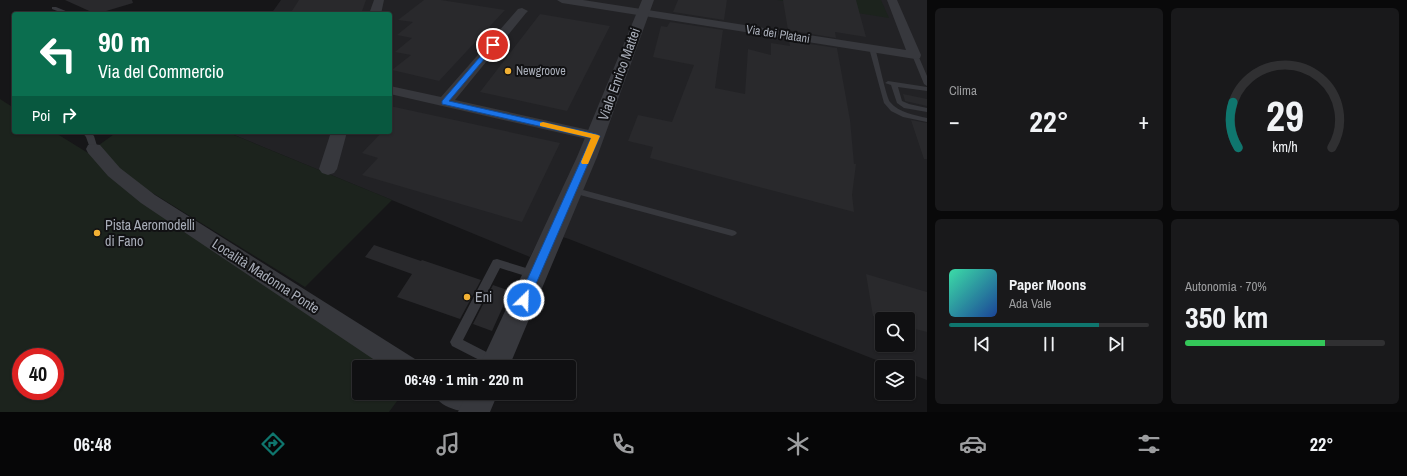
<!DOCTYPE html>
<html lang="it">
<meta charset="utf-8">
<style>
:root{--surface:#101012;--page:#19191b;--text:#f1f3f6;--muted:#9c9d9f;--line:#303032;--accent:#0f766e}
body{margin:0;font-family:"Archivo Narrow",sans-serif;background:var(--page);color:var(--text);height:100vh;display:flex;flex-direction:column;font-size:15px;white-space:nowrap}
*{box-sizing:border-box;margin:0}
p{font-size:13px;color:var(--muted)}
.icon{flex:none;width:22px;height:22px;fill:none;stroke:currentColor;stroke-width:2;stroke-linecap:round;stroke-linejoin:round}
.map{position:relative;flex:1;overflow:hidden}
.side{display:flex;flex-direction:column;gap:8px;padding:8px;background:#09090a;width:480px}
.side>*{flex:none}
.banner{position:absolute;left:12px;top:12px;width:380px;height:122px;border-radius:4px;box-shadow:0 1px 3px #0004,0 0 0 1px var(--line);background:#0b6e4f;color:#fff;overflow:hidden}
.fabs{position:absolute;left:875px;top:312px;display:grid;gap:8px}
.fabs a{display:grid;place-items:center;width:40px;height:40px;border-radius:4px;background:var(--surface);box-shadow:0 1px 3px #0004,0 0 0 1px var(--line);font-size:20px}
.speed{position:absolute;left:12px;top:348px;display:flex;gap:8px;font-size:20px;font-weight:700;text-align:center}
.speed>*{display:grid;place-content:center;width:52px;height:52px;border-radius:50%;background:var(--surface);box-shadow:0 1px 3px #0004,0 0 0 1px var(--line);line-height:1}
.speed .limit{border:6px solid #d22;background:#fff;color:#111}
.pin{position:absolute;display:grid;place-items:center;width:34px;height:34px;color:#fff;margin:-17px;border:2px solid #fff;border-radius:50%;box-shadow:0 1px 4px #0007}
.me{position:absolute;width:44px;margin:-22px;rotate:24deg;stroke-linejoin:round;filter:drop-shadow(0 0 3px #0008)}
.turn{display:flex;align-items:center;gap:14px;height:84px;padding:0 20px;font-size:18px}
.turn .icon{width:52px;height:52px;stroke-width:2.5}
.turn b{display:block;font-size:28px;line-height:34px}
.then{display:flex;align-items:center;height:38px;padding:0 20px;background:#0003;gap:8px;font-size:15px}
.big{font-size:30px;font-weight:800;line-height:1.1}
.side .tile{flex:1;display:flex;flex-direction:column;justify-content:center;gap:6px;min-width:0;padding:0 14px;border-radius:6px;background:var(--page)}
.side .dial{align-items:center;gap:0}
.dial svg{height:104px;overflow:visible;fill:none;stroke:var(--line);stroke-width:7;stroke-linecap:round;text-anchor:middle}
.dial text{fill:var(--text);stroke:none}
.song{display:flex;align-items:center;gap:12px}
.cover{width:48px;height:48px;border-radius:6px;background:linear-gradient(135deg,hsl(160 70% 55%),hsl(220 70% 35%))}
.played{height:4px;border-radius:2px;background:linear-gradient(90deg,var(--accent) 75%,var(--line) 75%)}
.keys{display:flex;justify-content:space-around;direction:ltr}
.heat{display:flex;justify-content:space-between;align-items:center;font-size:22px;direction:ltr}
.charge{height:6px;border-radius:3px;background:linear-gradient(90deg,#34c759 70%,var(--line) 0)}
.side .tiles{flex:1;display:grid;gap:8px;grid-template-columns:repeat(2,1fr)}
.trip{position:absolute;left:352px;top:360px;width:224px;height:40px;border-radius:4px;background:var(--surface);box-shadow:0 1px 3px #0004,0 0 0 1px var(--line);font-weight:800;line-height:40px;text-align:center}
.menu{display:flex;height:64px;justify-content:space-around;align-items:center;background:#060607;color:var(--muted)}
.menu .icon{width:28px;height:28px}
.menu .on{color:var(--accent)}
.menu b{font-size:18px;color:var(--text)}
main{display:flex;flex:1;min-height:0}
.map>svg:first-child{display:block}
</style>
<main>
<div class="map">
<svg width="927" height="412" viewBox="0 0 927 412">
<rect width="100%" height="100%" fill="#161618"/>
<path fill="#222225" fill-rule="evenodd" d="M 281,0 L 927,0 L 927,380 L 908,373 L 908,367 L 894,367 L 569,239 L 543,231 L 530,257 L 227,132 L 390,132 L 390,14 L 271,14 ZM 882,319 L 908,319 L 908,345 L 882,345 Z"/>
<path fill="#1c231d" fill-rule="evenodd" d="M 777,0 L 881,0 L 889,18 Z
M 0,99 L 14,108 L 14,132 L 54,132 L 88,153 L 117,132 L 227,132 L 392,200 L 305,287 L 91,155 L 396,367 L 359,367 L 359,393 L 403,393 L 389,412 L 0,412 ZM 21,357 L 55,357 L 55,391 L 21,391 Z"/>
<path fill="#29292c" d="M 65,0 L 132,0 L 133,3 L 96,14 Z
M 299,0 L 366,0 L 361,14 L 290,14 Z
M 424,0 L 441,0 L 505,10 L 439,81 L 392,70 L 411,55 L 395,52 L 412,38 L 397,35 L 413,22 L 398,20 Z
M 678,0 L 727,0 L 724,20 L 673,12 Z
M 783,0 L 856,0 L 866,37 L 835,32 L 836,38 L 788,30 Z
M 540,14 L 610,26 L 567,111 L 480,92 Z
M 670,22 L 723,30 L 715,88 L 745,94 L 748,49 L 771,55 L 771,43 L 790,46 L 789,41 L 837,48 L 850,120 L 854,164 L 856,164 L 852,195 L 854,212 L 650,158 L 653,147 L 628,141 L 638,115 L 672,122 L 694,65 L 653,57 L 661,26 L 667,27 Z
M 903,94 L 927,99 L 927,106 L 905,101 Z
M 390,106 L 560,143 L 522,222 L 362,175 L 378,158 L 362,153 L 382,132 L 390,132 Z
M 911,120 L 927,123 L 927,159 L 924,159 Z
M 374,245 L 421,261 L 422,260 L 481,280 L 460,319 L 397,297 L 412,274 L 365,257 Z
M 866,274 L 927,292 L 927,332 L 908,327 L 908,319 L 883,319 L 873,316 Z
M 493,285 L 510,291 L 492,331 L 473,324 Z"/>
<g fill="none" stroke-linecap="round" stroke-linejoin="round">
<path fill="#37383d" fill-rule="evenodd" d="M 52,7 L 56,7 L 73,14 L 65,14 L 52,9 Z
M 872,46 L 875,48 C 878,57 886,97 890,102 C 899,113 915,115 927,118 L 927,122 L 903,117 L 891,111 L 884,103 L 869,48 Z
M 915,53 L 918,55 L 927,76 L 927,86 L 924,84 L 912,55 Z
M 888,81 L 927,87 L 927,91 L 898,87 L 902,101 L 909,104 L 927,108 L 927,112 L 904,108 L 897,103 L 891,85 L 885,83 Z
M 82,132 L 90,132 L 94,136 L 98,149 L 97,151 L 91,151 L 86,137 Z
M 572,187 L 732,230 L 735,231 L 737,233 L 735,235 L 732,236 L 569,192 L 568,190 Z
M 497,259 L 539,272 L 540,275 L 539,278 L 535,279 L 500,268 L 463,340 L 498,358 L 500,362 L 498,366 L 493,367 L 452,346 L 450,342 L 493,260 Z"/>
<path fill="#37383d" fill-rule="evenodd" d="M 374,0 L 384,0 L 381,14 L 369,14 Z
M 557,0 L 583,0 L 906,50 L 887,0 L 897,0 L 921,55 L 920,58 L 915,59 L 562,3 Z
M 522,8 L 528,11 L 526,13 L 455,100 L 602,133 L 604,136 L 602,139 L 596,141 L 390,94 L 390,86 L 441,97 L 518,9 Z
M 331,132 L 347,132 L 337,169 L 334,173 L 328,175 L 322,173 L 319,169 Z
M 94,144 L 100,145 L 120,168 L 155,195 L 415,359 L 419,367 L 385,367 L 141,203 L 108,176 L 88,153 L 86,149 L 88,145 Z
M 433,393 C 455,393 477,388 488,412 C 465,412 443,412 433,393 Z"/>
<path fill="#37383d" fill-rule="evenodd" d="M 642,0 L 654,0 L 597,157 L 509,367 L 479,367 L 577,157 Z
M 467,393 L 498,393 L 490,412 L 458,412 Z"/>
</g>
<path fill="#1a73e8" stroke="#114b97" d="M 491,44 L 496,45 L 449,101 L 596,134 L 600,136 L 529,300 L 528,303 L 524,305 L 520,303 L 518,300 L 591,138 L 442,104 L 442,101 Z"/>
<path fill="#f59e0b" d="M 543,122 L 598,135 L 600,136 L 588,164 L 582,164 L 581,162 L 591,138 L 540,126 L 540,123 Z"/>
<g fill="#f2b134" stroke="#111113" stroke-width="1.5">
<circle cx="508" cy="71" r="4"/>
<circle cx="97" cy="233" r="4"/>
<circle cx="467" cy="297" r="4"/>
</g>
<g text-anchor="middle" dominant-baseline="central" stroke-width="4" stroke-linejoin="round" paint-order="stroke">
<g font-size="12" fill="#a8adb8" stroke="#111113">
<text transform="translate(778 34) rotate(9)">Via dei Platani</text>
</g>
<g font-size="12" fill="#a8adb8" stroke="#111113" text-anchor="start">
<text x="516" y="71">Newgroove</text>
</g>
<g font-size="14" fill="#a8adb8" stroke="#111113">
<text transform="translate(619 74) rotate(-70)">Viale Enrico Mattei</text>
<text transform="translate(266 276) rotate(33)">Località Madonna Ponte</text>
</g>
<g font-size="14" fill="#a8adb8" stroke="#111113" text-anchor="start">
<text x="105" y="225">Pista Aeromodelli<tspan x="105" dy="16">di Fano</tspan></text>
<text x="475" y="297">Eni</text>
</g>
</g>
</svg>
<div class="fabs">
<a><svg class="icon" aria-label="search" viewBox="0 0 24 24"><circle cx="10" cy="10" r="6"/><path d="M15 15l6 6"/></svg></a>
<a><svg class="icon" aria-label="layers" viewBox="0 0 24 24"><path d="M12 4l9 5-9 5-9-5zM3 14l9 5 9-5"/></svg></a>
</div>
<div class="speed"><div class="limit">40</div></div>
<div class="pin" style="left:493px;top:45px;background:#d93025"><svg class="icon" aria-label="arrive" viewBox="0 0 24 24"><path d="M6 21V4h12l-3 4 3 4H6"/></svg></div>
<svg class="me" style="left:524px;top:300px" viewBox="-20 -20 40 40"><circle r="17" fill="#1a73e8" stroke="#fff" stroke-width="3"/><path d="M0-11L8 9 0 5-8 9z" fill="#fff"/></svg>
<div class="trip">06:49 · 1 min · 220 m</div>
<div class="banner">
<div class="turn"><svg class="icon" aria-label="left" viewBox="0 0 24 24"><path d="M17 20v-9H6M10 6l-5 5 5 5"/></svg><div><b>90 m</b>Via del Commercio</div></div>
<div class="then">Poi<svg class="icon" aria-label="right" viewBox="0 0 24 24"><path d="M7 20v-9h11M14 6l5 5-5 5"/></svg></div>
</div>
</div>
<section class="side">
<div class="tiles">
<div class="tile"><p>Clima</p>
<div class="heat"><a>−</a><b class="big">22°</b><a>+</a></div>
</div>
<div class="tile dial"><svg viewBox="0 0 100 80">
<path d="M14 69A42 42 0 1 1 86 69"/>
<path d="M14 69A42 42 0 0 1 10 34" stroke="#0f766e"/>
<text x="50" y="56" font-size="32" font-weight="700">29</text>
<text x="50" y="72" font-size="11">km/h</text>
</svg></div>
<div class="tile">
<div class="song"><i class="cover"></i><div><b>Paper Moons</b><p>Ada Vale</p></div></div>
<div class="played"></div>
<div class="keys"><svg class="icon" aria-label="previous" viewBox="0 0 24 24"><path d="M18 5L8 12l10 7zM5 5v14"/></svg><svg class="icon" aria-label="pause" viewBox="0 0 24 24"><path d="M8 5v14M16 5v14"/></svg><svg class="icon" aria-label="next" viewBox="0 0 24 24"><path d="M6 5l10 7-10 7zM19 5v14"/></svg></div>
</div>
<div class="tile"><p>Autonomia · 70%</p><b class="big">350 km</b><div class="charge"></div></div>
</div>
</section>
</main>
<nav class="menu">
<b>06:48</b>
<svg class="icon on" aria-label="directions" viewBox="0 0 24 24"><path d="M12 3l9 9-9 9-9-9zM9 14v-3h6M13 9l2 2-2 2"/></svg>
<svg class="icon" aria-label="music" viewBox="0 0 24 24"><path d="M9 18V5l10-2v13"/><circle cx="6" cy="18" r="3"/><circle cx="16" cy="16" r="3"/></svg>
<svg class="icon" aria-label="phone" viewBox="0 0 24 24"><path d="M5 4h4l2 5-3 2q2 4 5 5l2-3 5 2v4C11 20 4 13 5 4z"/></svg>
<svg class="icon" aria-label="climate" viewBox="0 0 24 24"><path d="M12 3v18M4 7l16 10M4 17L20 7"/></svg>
<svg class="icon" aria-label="car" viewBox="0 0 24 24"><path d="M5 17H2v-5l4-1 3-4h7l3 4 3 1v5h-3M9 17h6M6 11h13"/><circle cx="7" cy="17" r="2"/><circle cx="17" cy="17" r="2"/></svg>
<svg class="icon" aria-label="filters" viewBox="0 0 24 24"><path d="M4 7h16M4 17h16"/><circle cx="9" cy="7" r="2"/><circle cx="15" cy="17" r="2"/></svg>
<b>22°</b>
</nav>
